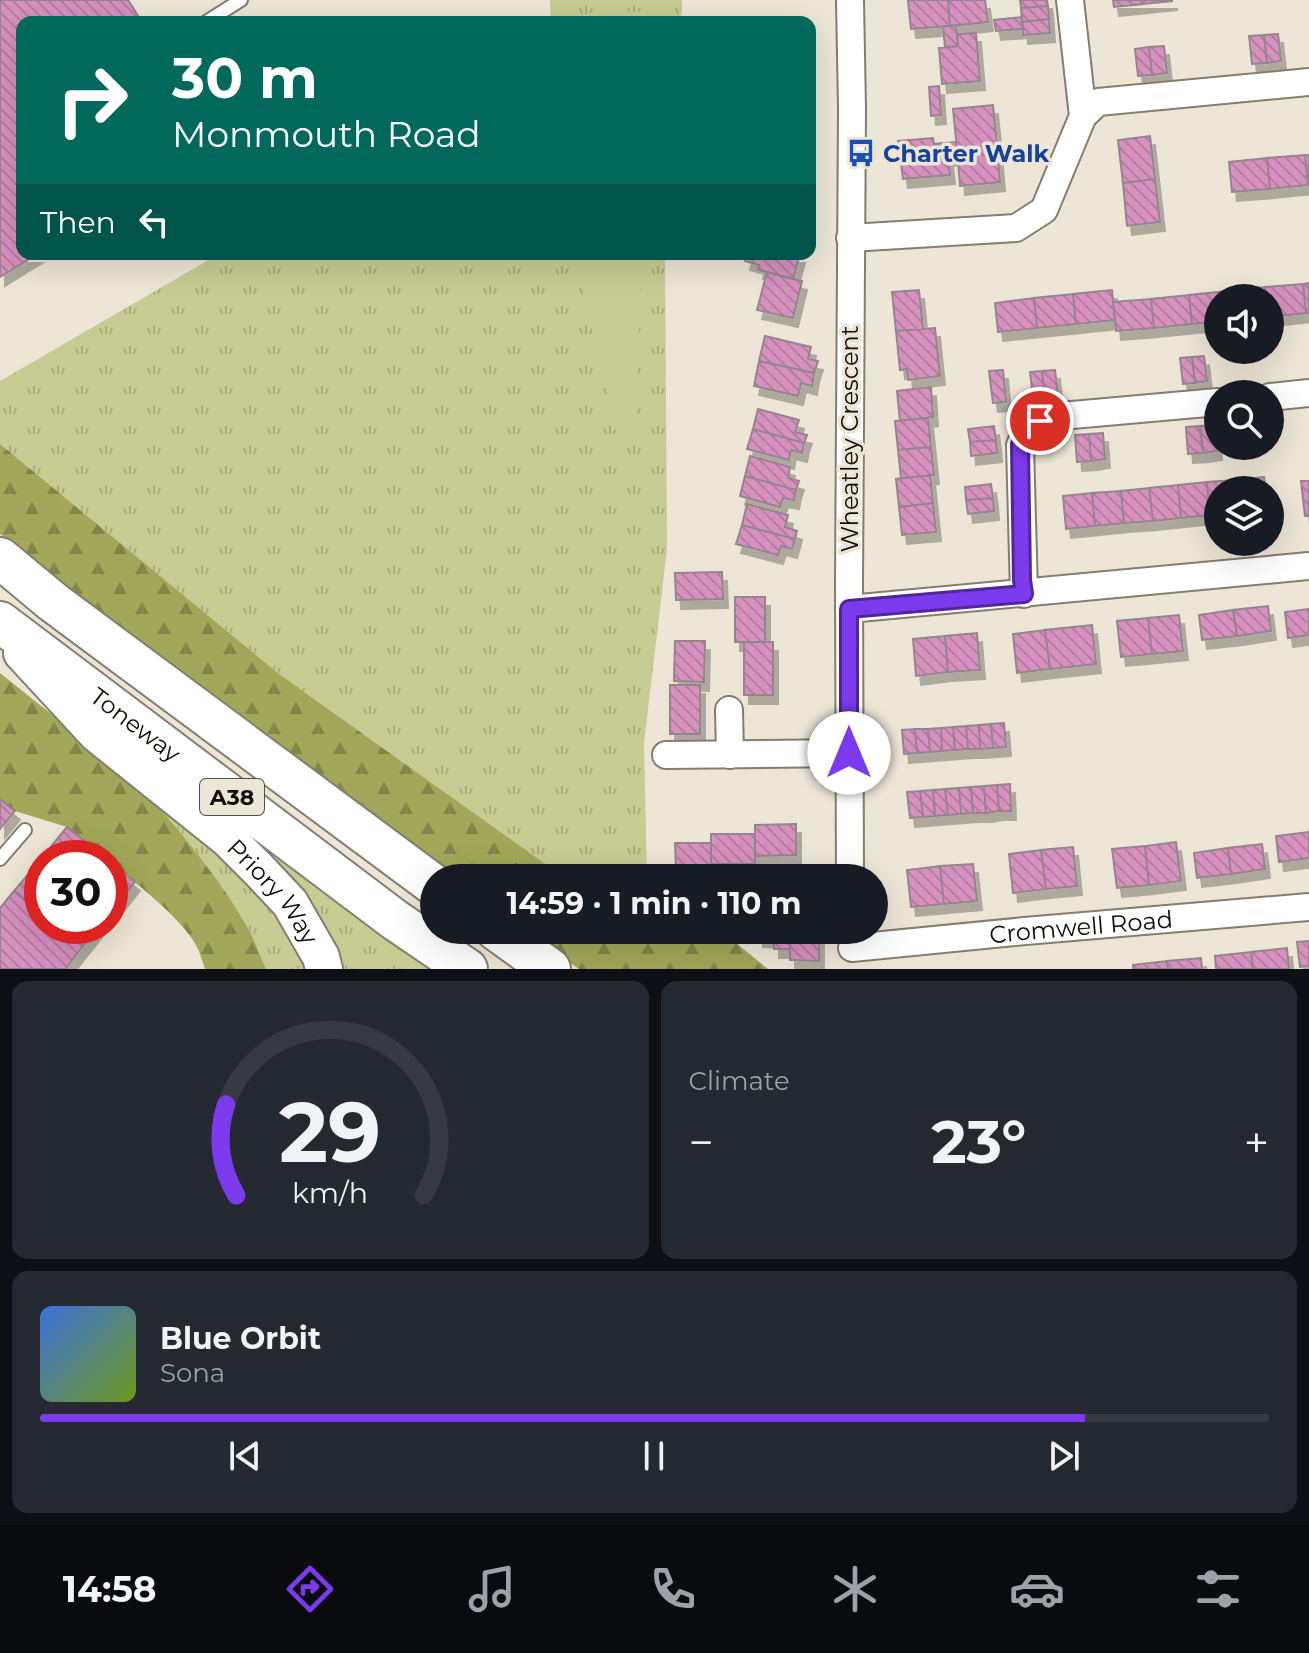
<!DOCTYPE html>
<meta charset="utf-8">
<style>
:root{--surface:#171b24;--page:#242831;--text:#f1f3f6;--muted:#9ea1a6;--line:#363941;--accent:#7c3aed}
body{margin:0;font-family:Montserrat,sans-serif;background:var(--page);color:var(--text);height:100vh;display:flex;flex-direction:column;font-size:30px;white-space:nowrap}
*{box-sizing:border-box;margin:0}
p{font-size:26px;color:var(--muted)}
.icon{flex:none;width:44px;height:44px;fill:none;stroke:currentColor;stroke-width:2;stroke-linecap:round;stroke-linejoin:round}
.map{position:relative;height:969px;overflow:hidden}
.drawer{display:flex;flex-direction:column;gap:12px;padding:12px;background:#0d0f14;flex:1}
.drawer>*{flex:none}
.banner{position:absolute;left:16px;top:16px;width:800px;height:244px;border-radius:16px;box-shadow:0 8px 32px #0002;background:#00695c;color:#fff;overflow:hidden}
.controls{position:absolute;left:1204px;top:284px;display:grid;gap:16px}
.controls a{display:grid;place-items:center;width:80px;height:80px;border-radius:50%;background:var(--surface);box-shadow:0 8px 32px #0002;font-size:40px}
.speed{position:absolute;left:24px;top:840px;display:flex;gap:16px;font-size:40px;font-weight:700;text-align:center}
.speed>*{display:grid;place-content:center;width:104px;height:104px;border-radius:50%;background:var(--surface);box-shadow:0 8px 32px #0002;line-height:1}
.speed .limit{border:12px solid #d22;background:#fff;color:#111}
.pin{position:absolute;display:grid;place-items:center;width:68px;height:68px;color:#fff;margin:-34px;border:4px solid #fff;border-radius:50%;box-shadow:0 2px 8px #0007}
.me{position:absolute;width:88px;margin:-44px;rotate:0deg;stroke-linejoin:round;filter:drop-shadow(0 0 6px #0008)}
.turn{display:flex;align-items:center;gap:28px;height:168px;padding:0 24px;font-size:36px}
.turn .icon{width:104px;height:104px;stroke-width:2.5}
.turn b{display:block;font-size:56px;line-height:68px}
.then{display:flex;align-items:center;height:76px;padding:0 24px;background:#0003;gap:16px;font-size:30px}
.big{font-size:60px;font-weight:700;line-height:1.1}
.drawer .tile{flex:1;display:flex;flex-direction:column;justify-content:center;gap:12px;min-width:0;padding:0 28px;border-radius:16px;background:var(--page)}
.drawer .dial{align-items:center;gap:0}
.dial svg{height:208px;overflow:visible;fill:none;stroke:var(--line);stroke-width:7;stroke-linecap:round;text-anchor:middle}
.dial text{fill:var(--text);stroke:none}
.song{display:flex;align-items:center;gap:24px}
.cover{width:96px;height:96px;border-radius:12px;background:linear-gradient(135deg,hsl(220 70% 55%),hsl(80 70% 35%))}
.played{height:8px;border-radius:4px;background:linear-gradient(90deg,var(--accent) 85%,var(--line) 85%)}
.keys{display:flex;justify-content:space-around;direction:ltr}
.heat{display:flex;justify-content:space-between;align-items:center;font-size:44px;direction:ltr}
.drawer .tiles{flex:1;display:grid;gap:12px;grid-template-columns:1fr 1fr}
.tile:last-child{grid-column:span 2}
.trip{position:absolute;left:420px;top:864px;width:468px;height:80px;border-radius:40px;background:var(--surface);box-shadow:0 8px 32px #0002;font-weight:700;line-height:80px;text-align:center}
.tab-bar{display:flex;height:128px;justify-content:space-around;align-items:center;background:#090b0e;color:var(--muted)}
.tab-bar .icon{width:56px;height:56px}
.tab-bar .on{color:var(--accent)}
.tab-bar b{font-size:36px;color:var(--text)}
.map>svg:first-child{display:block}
</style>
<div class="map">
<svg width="1309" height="969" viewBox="0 0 1309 969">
<defs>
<pattern id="grass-tufts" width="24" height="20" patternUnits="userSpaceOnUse" patternTransform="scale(2)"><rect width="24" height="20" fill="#c7cc93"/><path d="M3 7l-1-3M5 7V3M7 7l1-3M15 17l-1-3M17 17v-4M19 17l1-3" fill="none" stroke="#aaae7d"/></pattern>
<pattern id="forest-firs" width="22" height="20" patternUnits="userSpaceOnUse" patternTransform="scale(2)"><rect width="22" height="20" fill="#a2a759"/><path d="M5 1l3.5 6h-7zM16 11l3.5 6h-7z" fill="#828648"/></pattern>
<pattern id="building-back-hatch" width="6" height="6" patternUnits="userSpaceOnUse" patternTransform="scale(2)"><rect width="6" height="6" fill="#d791be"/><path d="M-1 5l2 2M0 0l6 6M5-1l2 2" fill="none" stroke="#b77ca2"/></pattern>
<filter id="shadow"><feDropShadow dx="5" dy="9" stdDeviation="0" flood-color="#0004"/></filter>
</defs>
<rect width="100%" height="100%" fill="#ede5d6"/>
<path fill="url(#grass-tufts)" d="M 550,0 L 682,0 L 681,22 L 551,22 Z
M 219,254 L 665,254 L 667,549 L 644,743 L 647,878 L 565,878 L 279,674 L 0,444 L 0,381 Z
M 160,801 L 278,907 L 309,969 L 266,969 C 260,956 255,941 248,928 C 223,884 190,845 158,806 Z
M 279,857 L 436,969 L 340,969 L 306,896 L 276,861 Z"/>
<path fill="url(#forest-firs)" d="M 0,444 L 279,674 L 565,878 L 461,878 L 319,779 L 72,593 L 0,534 Z
M 0,673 L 160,801 L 158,806 C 191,845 223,884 248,928 C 255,941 260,956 266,969 L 205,969 C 202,961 200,952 196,945 C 182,919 134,881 110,862 L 110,858 L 106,858 L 67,827 L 15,811 L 0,799 Z
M 527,930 L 638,930 L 646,936 L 647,930 L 720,930 L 768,969 L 579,969 L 543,944 Z"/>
<path fill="#c7cc93" d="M 673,10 L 671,22 L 586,22 L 587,13 Z
M 574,254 L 641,254 L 636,445 L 620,447 Z"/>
<path fill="url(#building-back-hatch)" stroke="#94858e" stroke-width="2" filter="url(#shadow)" d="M 0,0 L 128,0 L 142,22 L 22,22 L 22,254 L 37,254 L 0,277 Z
M 908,0 L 948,0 L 950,26 L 911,29 Z
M 948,0 L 985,0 L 988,22 L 950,26 Z
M 1020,0 L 1047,0 L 1048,6 L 1021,8 Z
M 1113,0 L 1144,0 L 1144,4 L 1114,7 Z
M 1144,0 L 1172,0 L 1172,1 L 1144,4 Z
M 1048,6 L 1049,19 L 1022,22 L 1021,8 Z
M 1022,17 L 1023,29 L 996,31 L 994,20 Z
M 1049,19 L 1050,33 L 1023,35 L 1022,22 Z
M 956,25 L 958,46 L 945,47 L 943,26 Z
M 976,33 L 980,81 L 942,84 L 939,48 L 958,46 L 957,34 Z
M 1278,34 L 1281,61 L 1267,63 L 1264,35 Z
M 1264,35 L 1267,63 L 1252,64 L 1249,36 Z
M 1164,46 L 1167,73 L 1152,75 L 1149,47 Z
M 1149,47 L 1152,75 L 1138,76 L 1135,49 Z
M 939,86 L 941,115 L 931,116 L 929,87 Z
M 993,105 L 997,145 L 957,149 L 953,109 Z
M 1150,136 L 1155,179 L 1123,183 L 1118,140 Z
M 933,138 L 936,158 L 948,157 L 950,175 L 903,179 L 898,141 Z
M 956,142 L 958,156 L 936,158 L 934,144 Z
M 997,145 L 1000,182 L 960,186 L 957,149 Z
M 1305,155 L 1309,155 L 1309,185 L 1308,185 Z
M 1305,155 L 1308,185 L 1270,189 L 1267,158 Z
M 1267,158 L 1270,189 L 1232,192 L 1229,162 Z
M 1155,179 L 1160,222 L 1127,226 L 1123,183 Z
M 747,254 L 800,254 L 793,279 L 758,270 L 759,265 L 745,261 Z
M 767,272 L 802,281 L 793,318 L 757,310 Z
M 1309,283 L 1309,313 L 1306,313 L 1303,284 Z
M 1303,284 L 1306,313 L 1270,317 L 1270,298 L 1266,298 L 1265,287 Z
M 1265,287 L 1266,298 L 1228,298 L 1227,291 Z
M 919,290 L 923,329 L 896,331 L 892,292 Z
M 1112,290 L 1115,320 L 1076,324 L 1073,294 Z
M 1227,291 L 1228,298 L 1218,298 L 1218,322 L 1192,324 L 1189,295 Z
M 1073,294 L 1076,324 L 1037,328 L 1034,298 Z
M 1189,295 L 1192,324 L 1154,328 L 1151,299 Z
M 1034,298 L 1037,328 L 998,332 L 995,303 Z
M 1151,299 L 1154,328 L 1116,331 L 1113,302 Z
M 935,328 L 940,376 L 908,380 L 907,369 L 900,370 L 896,331 Z
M 765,336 L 811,347 L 808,359 L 818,361 L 814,373 L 759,361 Z
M 1204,356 L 1207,381 L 1195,383 L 1192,357 Z
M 1192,357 L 1195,383 L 1183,384 L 1180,358 Z
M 759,361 L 814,373 L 812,386 L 801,383 L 798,396 L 754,386 Z
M 1003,370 L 1006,402 L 993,403 L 989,371 Z
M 1055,370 L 1058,396 L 1045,397 L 1042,371 Z
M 1042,371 L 1045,397 L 1033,398 L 1030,372 Z
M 931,387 L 933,417 L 900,421 L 897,391 Z
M 758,409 L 799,420 L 795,432 L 807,435 L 804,443 L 753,429 Z
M 928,418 L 931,447 L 898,450 L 895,421 Z
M 1215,425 L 1217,451 L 1203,453 L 1200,426 Z
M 994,426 L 996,440 L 970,442 L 968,429 Z
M 1200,426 L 1203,453 L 1188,454 L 1186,427 Z
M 753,429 L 804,443 L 802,453 L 791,450 L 789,460 L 747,449 Z
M 1103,433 L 1105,459 L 1091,461 L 1089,434 Z
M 1089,434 L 1091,461 L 1077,462 L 1075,435 Z
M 996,440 L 997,453 L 971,456 L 970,442 Z
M 931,447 L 934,475 L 901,478 L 898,450 Z
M 750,456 L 790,467 L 788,478 L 799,481 L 796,490 L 745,476 Z
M 930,475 L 933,503 L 899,507 L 896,479 Z
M 745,476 L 796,490 L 794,500 L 783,498 L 780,507 L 740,496 Z
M 1264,477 L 1266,490 L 1237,490 L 1236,480 Z
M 1236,480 L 1237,490 L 1218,490 L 1218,514 L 1210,515 L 1207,482 Z
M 1301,481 L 1309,481 L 1309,516 L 1305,516 Z
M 1207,482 L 1210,515 L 1181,518 L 1178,485 Z
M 991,484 L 993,498 L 966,500 L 965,487 Z
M 1178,485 L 1181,518 L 1153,521 L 1149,488 Z
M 1149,488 L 1153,521 L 1124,523 L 1121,491 Z
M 1121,491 L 1124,523 L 1095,526 L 1092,493 Z
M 1092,493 L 1095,526 L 1066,529 L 1063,496 Z
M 993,498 L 994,511 L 968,514 L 966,500 Z
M 933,503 L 936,532 L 902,535 L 899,507 Z
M 747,504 L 788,515 L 785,527 L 797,531 L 795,539 L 742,525 Z
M 742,525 L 795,539 L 792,549 L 781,546 L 778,555 L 736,544 Z
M 722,572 L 723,599 L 676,600 L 675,573 Z
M 735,597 L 765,597 L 765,642 L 735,642 Z
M 1268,606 L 1271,631 L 1237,636 L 1233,610 Z
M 1309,609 L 1309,635 L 1288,638 L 1285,612 Z
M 1233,610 L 1237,636 L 1202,640 L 1199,615 Z
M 1179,615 L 1183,651 L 1152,654 L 1148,618 Z
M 1148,618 L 1152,654 L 1121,657 L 1117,621 Z
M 1092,625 L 1096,664 L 1050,669 L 1045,630 Z
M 1045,630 L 1050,669 L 1017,673 L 1013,634 Z
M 977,633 L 980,670 L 948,672 L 945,636 Z
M 945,636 L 948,672 L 916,676 L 913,639 Z
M 675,641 L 705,641 L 704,682 L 674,681 Z
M 744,642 L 773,642 L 773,695 L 744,695 Z
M 670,685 L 700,685 L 700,734 L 670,734 Z
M 1004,723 L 1006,747 L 993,748 L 991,724 Z
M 991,724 L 993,748 L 980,749 L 979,725 Z
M 979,725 L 980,749 L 968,749 L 966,726 Z
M 966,726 L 968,749 L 955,750 L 953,727 Z
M 953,727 L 955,750 L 942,751 L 941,728 Z
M 941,728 L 942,751 L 930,752 L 928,729 Z
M 915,729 L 928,729 L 930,752 L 917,753 Z
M 915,729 L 917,753 L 904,754 L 902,730 Z
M 1010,784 L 1011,811 L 999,811 L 997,785 Z
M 997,785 L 999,811 L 986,813 L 984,786 Z
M 984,786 L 986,813 L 973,813 L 971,787 Z
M 971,787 L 973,813 L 961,814 L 959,788 Z
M 959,788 L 961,814 L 948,815 L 945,789 Z
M 945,789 L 948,815 L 935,816 L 933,790 Z
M 933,790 L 935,816 L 923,817 L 920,791 Z
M 920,791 L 923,817 L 910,818 L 907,792 Z
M 0,799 L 15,811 L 0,829 Z
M 796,824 L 796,855 L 755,856 L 755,825 Z
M 67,827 L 106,858 L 42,858 L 42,862 L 40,860 Z
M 1309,832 L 1309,858 L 1279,862 L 1276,836 Z
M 711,834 L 755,834 L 755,864 L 711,864 Z
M 1176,842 L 1181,881 L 1149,885 L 1145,846 Z
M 675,843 L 711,843 L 711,873 L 676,873 Z
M 1262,844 L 1265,869 L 1231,874 L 1228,848 Z
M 1145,846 L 1149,885 L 1117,888 L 1112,849 Z
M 1073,847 L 1077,886 L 1046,889 L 1041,850 Z
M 1228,848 L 1231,874 L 1197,878 L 1194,853 Z
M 1041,850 L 1046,889 L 1013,893 L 1009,854 Z
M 40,860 L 42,862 L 42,913 L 14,891 Z
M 110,862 L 135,882 L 110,913 Z
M 973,864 L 977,901 L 944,904 L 940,866 Z
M 940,866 L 944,904 L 911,907 L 907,870 Z
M 14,891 L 42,913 L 42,926 L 58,926 L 83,946 L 65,969 L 0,969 L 0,908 Z
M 58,926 L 99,926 L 83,946 Z
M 758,930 L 774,930 L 774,939 L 758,938 Z
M 774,930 L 802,930 L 802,935 L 790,935 L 790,949 L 774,949 Z
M 802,930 L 819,930 L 819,961 L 790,960 L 790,935 L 802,935 Z
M 1309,941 L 1309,966 L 1300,967 L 1297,942 Z
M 1287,948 L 1289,969 L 1253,969 L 1251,952 Z
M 1251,952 L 1253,969 L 1216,969 L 1215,956 Z
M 1201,958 L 1202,969 L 1168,969 L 1167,961 Z
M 1167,961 L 1168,969 L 1133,969 L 1133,965 Z"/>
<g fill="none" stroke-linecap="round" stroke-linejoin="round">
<defs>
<path id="lane" d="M 206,22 L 241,0
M 0,859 L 25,830"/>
<g id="street">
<path d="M 850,0 L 852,109 L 849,583 L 850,878"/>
<path d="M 1083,116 L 1098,102 L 1309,82"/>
<path d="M 850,238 L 1016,228 L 1044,210 L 1083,116 L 1070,0"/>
<path d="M 1270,397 L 1309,393"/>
<path d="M 1024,594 L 1020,445 C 1030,424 1039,421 1061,416 L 1218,402"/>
<path d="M 849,609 L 1309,566"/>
<path d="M 729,710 L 730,755"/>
<path d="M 666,755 L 849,753"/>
<path id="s1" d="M 852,948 L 1025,931 L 1309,907"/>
</g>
<g id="secondary">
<path id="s2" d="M 22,653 L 97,734 L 228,839 L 259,870 L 290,903 L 321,957 L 324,969"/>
</g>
<g id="primary">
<path d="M 0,558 L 53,602 L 434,885"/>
<path id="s3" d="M 0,622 L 395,920 L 467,969"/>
<path d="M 496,930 L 550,969"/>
</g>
</defs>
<use href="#lane" stroke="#847d6f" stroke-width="16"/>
<use href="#street" stroke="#847d6f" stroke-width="30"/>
<use href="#secondary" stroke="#847d6f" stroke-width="40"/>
<use href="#primary" stroke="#847d6f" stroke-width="44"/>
<use href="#lane" stroke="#fff" stroke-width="12"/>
<use href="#street" stroke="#fff" stroke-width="26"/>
<use href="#secondary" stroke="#fff" stroke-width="36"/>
<use href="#primary" stroke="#fff" stroke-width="40"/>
</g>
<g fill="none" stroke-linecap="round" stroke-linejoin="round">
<defs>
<path id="route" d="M 849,753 L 849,609 L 1024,594 L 1022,580 L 1020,445 L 1026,432 L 1040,421"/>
</defs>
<use href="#route" stroke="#51269a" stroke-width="20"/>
<use href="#route" stroke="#7c3aed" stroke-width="14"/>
</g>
<defs>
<symbol id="bus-bare" viewBox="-9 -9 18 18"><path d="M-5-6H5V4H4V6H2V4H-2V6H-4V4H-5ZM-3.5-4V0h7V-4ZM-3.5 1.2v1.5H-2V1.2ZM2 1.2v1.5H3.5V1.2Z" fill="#1a4fb4" stroke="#ede5d6" stroke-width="2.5" paint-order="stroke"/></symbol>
</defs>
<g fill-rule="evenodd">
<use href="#bus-bare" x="841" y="133" width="40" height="40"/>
</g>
<g text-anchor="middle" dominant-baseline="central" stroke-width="7" stroke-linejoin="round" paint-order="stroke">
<rect fill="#ede5d6" stroke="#514d45" stroke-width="2" x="200" y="779" width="64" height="36" rx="6"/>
<g font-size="22" font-weight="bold" fill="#0e0c07">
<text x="232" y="797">A38</text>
</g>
<g font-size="24" font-weight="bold" fill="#164399" stroke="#ede5d6" text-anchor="start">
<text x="883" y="153">Charter Walk</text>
</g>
<g font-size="24" fill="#0e0c07" stroke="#ede5d6">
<text transform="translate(849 439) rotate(-90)">Wheatley Crescent</text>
<text stroke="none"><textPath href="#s3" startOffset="170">Toneway</textPath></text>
<text stroke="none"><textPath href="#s2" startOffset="348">Priory Way</textPath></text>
<text stroke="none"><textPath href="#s1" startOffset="230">Cromwell Road</textPath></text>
</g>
</g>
</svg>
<div class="controls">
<a><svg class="icon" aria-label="sound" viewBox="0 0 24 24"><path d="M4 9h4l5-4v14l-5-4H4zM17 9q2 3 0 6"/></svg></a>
<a><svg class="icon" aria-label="search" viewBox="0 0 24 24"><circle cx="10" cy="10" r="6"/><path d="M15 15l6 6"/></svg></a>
<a><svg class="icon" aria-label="layers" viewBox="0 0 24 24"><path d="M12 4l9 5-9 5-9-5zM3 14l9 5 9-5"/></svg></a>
</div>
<div class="speed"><div class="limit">30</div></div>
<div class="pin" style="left:1040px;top:421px;background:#d93025"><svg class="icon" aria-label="arrive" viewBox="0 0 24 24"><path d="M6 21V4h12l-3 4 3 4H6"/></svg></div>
<svg class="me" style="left:849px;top:753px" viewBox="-20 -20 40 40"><circle r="19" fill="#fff"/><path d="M0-13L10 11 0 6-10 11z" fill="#7c3aed"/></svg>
<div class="trip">14:59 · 1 min · 110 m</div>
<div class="banner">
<div class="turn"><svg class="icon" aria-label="right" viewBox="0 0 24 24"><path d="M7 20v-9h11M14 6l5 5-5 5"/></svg><div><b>30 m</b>Monmouth Road</div></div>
<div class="then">Then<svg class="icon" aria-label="left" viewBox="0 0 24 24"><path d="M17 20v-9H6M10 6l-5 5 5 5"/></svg></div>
</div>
</div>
<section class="drawer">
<div class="tiles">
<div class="tile dial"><svg viewBox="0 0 100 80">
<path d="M14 69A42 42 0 1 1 86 69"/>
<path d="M14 69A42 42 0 0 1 10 34" stroke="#7c3aed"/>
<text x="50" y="56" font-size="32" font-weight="700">29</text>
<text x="50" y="72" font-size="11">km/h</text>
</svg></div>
<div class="tile"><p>Climate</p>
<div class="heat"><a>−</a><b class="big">23°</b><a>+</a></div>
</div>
<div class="tile">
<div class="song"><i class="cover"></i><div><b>Blue Orbit</b><p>Sona</p></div></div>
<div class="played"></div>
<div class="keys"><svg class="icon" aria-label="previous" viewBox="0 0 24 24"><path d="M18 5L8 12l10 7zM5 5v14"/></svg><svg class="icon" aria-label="pause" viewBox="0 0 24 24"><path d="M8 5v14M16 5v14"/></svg><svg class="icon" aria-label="next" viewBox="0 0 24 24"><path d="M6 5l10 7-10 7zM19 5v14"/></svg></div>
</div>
</div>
</section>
<nav class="tab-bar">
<b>14:58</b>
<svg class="icon on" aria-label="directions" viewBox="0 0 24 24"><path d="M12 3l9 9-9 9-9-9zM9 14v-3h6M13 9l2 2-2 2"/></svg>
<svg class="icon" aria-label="music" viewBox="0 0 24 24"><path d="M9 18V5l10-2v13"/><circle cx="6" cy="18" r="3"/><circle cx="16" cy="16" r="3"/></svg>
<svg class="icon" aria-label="phone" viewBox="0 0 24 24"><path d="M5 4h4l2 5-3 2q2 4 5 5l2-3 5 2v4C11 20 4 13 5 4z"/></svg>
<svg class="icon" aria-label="climate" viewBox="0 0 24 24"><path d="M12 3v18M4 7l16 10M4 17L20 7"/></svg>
<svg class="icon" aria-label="car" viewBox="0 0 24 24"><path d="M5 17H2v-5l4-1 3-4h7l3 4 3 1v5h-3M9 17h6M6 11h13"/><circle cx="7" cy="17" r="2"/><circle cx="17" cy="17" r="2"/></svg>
<svg class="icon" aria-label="filters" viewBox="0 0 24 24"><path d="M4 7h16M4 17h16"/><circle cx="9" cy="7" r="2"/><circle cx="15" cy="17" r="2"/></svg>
</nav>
